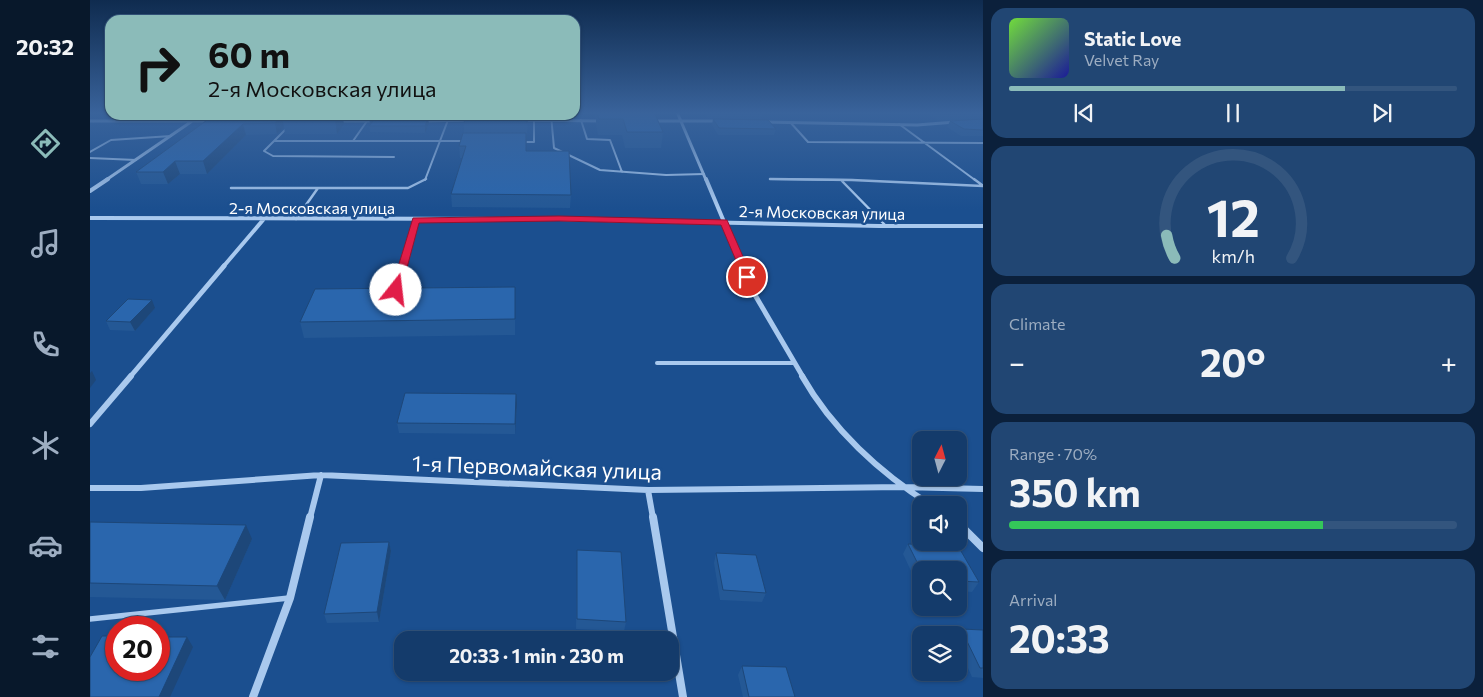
<!DOCTYPE html>
<meta charset="utf-8">
<style>
:root{--surface:#143b6b;--page:#214673;--text:#f1f3f6;--muted:#9dadc1;--line:#33557e;--accent:#8bbbb9}
body{margin:0;font-family:Commissioner,sans-serif;background:var(--page);color:var(--text);height:100vh;display:flex;flex-direction:column;font-size:19px;white-space:nowrap}
*{box-sizing:border-box;margin:0}
p{font-size:16px;color:var(--muted)}
.icon{flex:none;width:28px;height:28px;fill:none;stroke:currentColor;stroke-width:2;stroke-linecap:round;stroke-linejoin:round}
.map{position:relative;flex:1;overflow:hidden}
.details{display:flex;flex-direction:column;gap:8px;padding:8px;background:#0b203b;width:500px}
.details>*{flex:none}
.top-card{position:absolute;left:15px;top:15px;width:475px;height:105px;border-radius:15px;box-shadow:0 1px 4px #0004,0 0 0 1px var(--line);background:#8bbbb9;color:#111;overflow:hidden}
.needle{width:32px;rotate:6deg}
.buttons{position:absolute;left:822px;top:431px;display:grid;gap:10px}
.buttons a{display:grid;place-items:center;width:55px;height:55px;border-radius:10px;background:var(--surface);box-shadow:0 1px 4px #0004,0 0 0 1px var(--line);font-size:25px}
.speed{position:absolute;left:15px;top:616px;display:flex;gap:10px;font-size:25px;font-weight:700;text-align:center}
.speed>*{display:grid;place-content:center;width:65px;height:65px;border-radius:50%;background:var(--surface);box-shadow:0 1px 4px #0004,0 0 0 1px var(--line);line-height:1}
.speed .limit{border:8px solid #d22;background:#fff;color:#111}
.pin{position:absolute;display:grid;place-items:center;width:42px;height:42px;color:#fff;margin:-21px;border:2px solid #fff;border-radius:50%;box-shadow:0 1px 5px #0007}
.me{position:absolute;width:55px;margin:-28px;rotate:16deg;stroke-linejoin:round;filter:drop-shadow(0 0 4px #0008)}
.turn{display:flex;align-items:center;gap:18px;height:105px;padding:0 20px;font-size:22px}
.turn .icon{width:65px;height:65px;stroke-width:2.5}
.turn b{display:block;font-size:35px;line-height:42px}
.big{font-size:38px;font-weight:700;line-height:1.1}
.details .widget{flex:1;display:flex;flex-direction:column;justify-content:center;gap:8px;min-width:0;padding:0 18px;border-radius:15px;background:var(--page)}
.details .dial{align-items:center;gap:0}
.dial svg{height:130px;overflow:visible;fill:none;stroke:var(--line);stroke-width:7;stroke-linecap:round;text-anchor:middle}
.dial text{fill:var(--text);stroke:none}
.song{display:flex;align-items:center;gap:15px}
.cover{width:60px;height:60px;border-radius:8px;background:linear-gradient(135deg,hsl(100 70% 55%),hsl(240 70% 35%))}
.played{height:5px;border-radius:2px;background:linear-gradient(90deg,var(--accent) 75%,var(--line) 75%)}
.keys{display:flex;justify-content:space-around;direction:ltr}
.heat{display:flex;justify-content:space-between;align-items:center;font-size:28px;direction:ltr}
.charge{height:8px;border-radius:4px;background:linear-gradient(90deg,#34c759 70%,var(--line) 0)}
.trip{position:absolute;left:304px;top:631px;width:285px;height:50px;border-radius:15px;background:var(--surface);box-shadow:0 1px 4px #0004,0 0 0 1px var(--line);font-weight:700;line-height:50px;text-align:center}
main{display:flex;flex:1;min-height:0}
.menu{display:flex;flex-direction:column;width:90px;justify-content:space-around;align-items:center;background:#08182b;color:var(--muted)}
.menu .icon{width:35px;height:35px}
.menu .on{color:var(--accent)}
.menu b{font-size:22px;color:var(--text)}
.map>svg:first-child{display:block}
</style>
<main>
<nav class="menu">
<b>20:32</b>
<svg class="icon on" aria-label="directions" viewBox="0 0 24 24"><path d="M12 3l9 9-9 9-9-9zM9 14v-3h6M13 9l2 2-2 2"/></svg>
<svg class="icon" aria-label="music" viewBox="0 0 24 24"><path d="M9 18V5l10-2v13"/><circle cx="6" cy="18" r="3"/><circle cx="16" cy="16" r="3"/></svg>
<svg class="icon" aria-label="phone" viewBox="0 0 24 24"><path d="M5 4h4l2 5-3 2q2 4 5 5l2-3 5 2v4C11 20 4 13 5 4z"/></svg>
<svg class="icon" aria-label="climate" viewBox="0 0 24 24"><path d="M12 3v18M4 7l16 10M4 17L20 7"/></svg>
<svg class="icon" aria-label="car" viewBox="0 0 24 24"><path d="M5 17H2v-5l4-1 3-4h7l3 4 3 1v5h-3M9 17h6M6 11h13"/><circle cx="7" cy="17" r="2"/><circle cx="17" cy="17" r="2"/></svg>
<svg class="icon" aria-label="filters" viewBox="0 0 24 24"><path d="M4 7h16M4 17h16"/><circle cx="9" cy="7" r="2"/><circle cx="15" cy="17" r="2"/></svg>
</nav>
<div class="map">
<svg width="893" height="697" viewBox="0 0 893 697">
<rect width="100%" height="100%" fill="#1b4f8f"/>
<g fill="none" stroke-linecap="round" stroke-linejoin="round">
<path stroke="#a9c9ee" stroke-width="2" d="M 461,115 L 464,148 L 510,170 L 576,175 L 614,174
M 491,120 L 497,139 L 520,140 L 532,172
M 700,122 L 718,142 L 893,143
M 809,124 L 885,180
M 198,127 L 184,141 L 375,141
M 184,141 L 174,151 L 183,156 L 304,157
M 263,141 L 277,121
M 432,142 L 444,142 L 444,120
M 0,152 L 21,140 L 81,136
M 0,158 L 46,160
M 680,179 L 766,180
M 335,180 L 358,120"/>
<path stroke="#a9c9ee" stroke-width="2.5" d="M 680,179 L 762,180 L 893,186
M 884,179 L 892,185
M 751,180 L 796,226
M 141,188 L 318,188 L 336,179
M 206,219 L 228,188
M 313,267 L 326,220"/>
<path stroke="#a9c9ee" stroke-width="4" d="M 306,290 L 313,266
M 567,363 L 704,363"/>
<path stroke="#a9c9ee" stroke-width="5.5" d="M 0,619 L 199,598"/>
<path stroke="#a9c9ee" stroke-width="3" d="M 587,112 L 616,180
M 431,120 L 513,121
M 0,121 L 120,121
M 246,121 L 285,121
M 334,121 L 380,120
M 561,121 L 628,121
M 674,122 L 827,125 L 865,122
M 16,180 L 111,115"/>
<path stroke="#a9c9ee" stroke-width="4" d="M 616,179 L 653,267
M 0,191 L 18,179
M 0,218 L 469,219 L 789,226 L 893,226
M 133,267 L 173,220"/>
<path stroke="#a9c9ee" stroke-width="5" d="M 652,266 L 665,295 L 713,377
M 40,377 L 134,266"/>
<path stroke="#a9c9ee" stroke-width="6" d="M 712,376 C 742,429 790,473 841,505
M 0,424 L 41,376
M 0,488 L 51,488 L 231,475 L 558,490 L 812,487 L 893,489
M 558,490 L 563,518
M 220,518 L 231,475"/>
<path stroke="#a9c9ee" stroke-width="8" d="M 563,517 L 593,697
M 869,524 L 893,548
M 163,697 L 200,598 L 220,517"/>
</g>
<path fill="#245895" d="M 503,112 L 565,112 L 565,114 L 573,132 L 571,148 L 535,148 L 532,135 L 508,135 L 506,124 L 506,118 L 505,118 Z
M 614,112 L 671,112 L 672,113 L 671,119 L 618,118 Z
M 834,112 L 893,112 L 893,136 L 871,136 L 857,127 L 860,121 L 882,119 L 848,120 Z
M 124,115 L 260,115 L 258,118 L 252,118 L 254,124 L 247,134 L 195,134 L 194,127 L 187,134 L 156,135 L 117,174 L 90,174 L 78,184 L 51,184 L 46,172 Z
M 264,115 L 356,115 L 355,117 L 268,118 Z
M 376,115 L 438,115 L 436,151 L 481,195 L 480,208 L 362,207 L 361,194 L 372,158 L 370,158 L 369,146 L 374,133 L 374,123 Z
M 279,118 L 339,124 L 335,133 L 280,132 L 279,126 L 280,125 Z
M 623,119 L 686,129 L 684,135 L 628,135 L 622,125 Z
M 425,287 L 425,335 L 214,338 L 210,322 Z
M 65,308 L 45,331 L 20,330 L 16,321 Z
M 427,404 L 425,434 L 309,433 L 307,423 Z
M 0,522 L 162,539 L 135,600 L 0,597 Z
M 299,542 L 301,551 L 289,622 L 237,623 L 234,614 Z
M 818,544 L 868,546 L 889,582 L 882,592 L 869,591 L 869,570 L 831,570 L 831,590 L 830,590 L 813,554 Z
M 487,550 L 536,622 L 534,631 L 486,629 Z
M 626,553 L 676,593 L 672,602 L 630,600 L 624,563 Z
M 871,629 L 893,630 L 893,678 L 882,677 L 869,648 L 869,635 L 867,635 Z
M 652,666 L 705,697 L 653,697 L 648,675 Z"/>
<path fill="#1d4779" d="M 193,115 L 194,115 L 195,118 L 192,118 L 194,127 L 187,134 L 185,123 Z
M 247,115 L 252,115 L 254,124 L 247,134 L 245,118 Z
M 338,118 L 339,124 L 335,133 L 335,126 Z
M 153,124 L 156,135 L 117,174 L 113,161 Z
M 85,161 L 90,174 L 78,184 L 73,172 Z
M 62,300 L 65,308 L 45,331 L 40,322 Z
M 2,371 L 6,380 L 0,388 L 0,373 Z
M 426,394 L 427,404 L 425,434 L 425,424 Z
M 156,525 L 162,539 L 135,600 L 127,586 Z
M 299,542 L 301,551 L 289,622 L 287,612 Z
M 97,637 L 103,647 L 80,697 L 69,697 Z"/>
<path fill="#2a66ad" stroke="#1d4779" d="M 507,112 L 564,112 L 573,132 L 537,132 L 533,119 L 509,119 Z
M 618,112 L 671,112 L 672,113 L 619,112 Z
M 845,112 L 893,112 L 893,113 L 850,114 Z
M 124,115 L 193,115 L 185,123 L 153,124 L 113,161 L 85,161 L 73,172 L 46,172 Z
M 195,115 L 247,115 L 245,118 L 192,118 Z
M 376,115 L 437,115 L 437,123 L 374,123 Z
M 279,118 L 338,118 L 335,126 L 279,126 L 283,121 Z
M 623,119 L 678,120 L 686,129 L 629,128 Z
M 893,119 L 893,130 L 874,129 L 860,121 Z
M 373,133 L 436,133 L 436,151 L 479,151 L 481,195 L 361,194 L 376,146 L 369,146 Z
M 425,287 L 425,319 L 210,322 L 225,289 Z
M 38,299 L 62,300 L 40,322 L 16,321 Z
M 315,393 L 426,394 L 425,424 L 307,423 Z
M 0,522 L 156,525 L 127,586 L 0,583 Z
M 299,542 L 287,612 L 234,614 L 251,543 Z
M 818,544 L 868,546 L 889,582 L 869,581 L 869,570 L 831,570 Z
M 487,550 L 531,552 L 536,622 L 487,619 Z
M 626,553 L 666,555 L 676,593 L 633,590 Z
M 871,629 L 893,630 L 893,668 L 890,668 Z
M 12,636 L 26,636 L 26,670 L 69,670 L 69,637 L 97,637 L 69,697 L 0,697 L 0,657 Z
M 652,666 L 696,667 L 705,697 L 659,697 Z"/>
<linearGradient id="sky" x2="0" y2="1"><stop stop-color="#0f2b4f"/><stop offset="0.54" stop-color="#39639b"/><stop offset="1" stop-color="#39639b" stop-opacity="0"/></linearGradient>
<rect width="893" height="209" fill="url(#sky)"/>
<path fill="#e11d48" stroke="#92132f" d="M 469,216 L 637,220 L 662,277 L 657,280 L 653,277 L 631,225 L 469,221 L 329,223 L 311,290 L 306,293 L 301,290 L 323,218 Z"/>
<g text-anchor="middle" dominant-baseline="central" stroke-width="5" stroke-linejoin="round" paint-order="stroke">
<g font-size="16" fill="#fff" stroke="#1b4f8f">
<text x="222" y="207">2-я Московская улица</text>
<text transform="translate(732 212) rotate(1)">2-я Московская улица</text>
</g>
<g font-size="22" fill="#fff" stroke="#1b4f8f">
<text transform="translate(447 467) rotate(2)">1-я Первомайская улица</text>
</g>
</g>
</svg>
<div class="buttons">
<a><svg class="needle" viewBox="-14 -14 28 28"><path d="M0-13l5 13h-10z" fill="#e53935"/><path d="M0 13l5-13h-10z" fill="#9dadc1"/></svg></a>
<a><svg class="icon" aria-label="sound" viewBox="0 0 24 24"><path d="M4 9h4l5-4v14l-5-4H4zM17 9q2 3 0 6"/></svg></a>
<a><svg class="icon" aria-label="search" viewBox="0 0 24 24"><circle cx="10" cy="10" r="6"/><path d="M15 15l6 6"/></svg></a>
<a><svg class="icon" aria-label="layers" viewBox="0 0 24 24"><path d="M12 4l9 5-9 5-9-5zM3 14l9 5 9-5"/></svg></a>
</div>
<div class="speed"><div class="limit">20</div></div>
<div class="pin" style="left:657px;top:277px;background:#d93025"><svg class="icon" aria-label="arrive" viewBox="0 0 24 24"><path d="M6 21V4h12l-3 4 3 4H6"/></svg></div>
<svg class="me" style="left:306px;top:290px" viewBox="-20 -20 40 40"><circle r="19" fill="#fff"/><path d="M0-13L10 11 0 6-10 11z" fill="#e11d48"/></svg>
<div class="trip">20:33 · 1 min · 230 m</div>
<div class="top-card">
<div class="turn"><svg class="icon" aria-label="right" viewBox="0 0 24 24"><path d="M7 20v-9h11M14 6l5 5-5 5"/></svg><div><b>60 m</b>2-я Московская улица</div></div>
</div>
</div>
<section class="details">
<div class="widget">
<div class="song"><i class="cover"></i><div><b>Static Love</b><p>Velvet Ray</p></div></div>
<div class="played"></div>
<div class="keys"><svg class="icon" aria-label="previous" viewBox="0 0 24 24"><path d="M18 5L8 12l10 7zM5 5v14"/></svg><svg class="icon" aria-label="pause" viewBox="0 0 24 24"><path d="M8 5v14M16 5v14"/></svg><svg class="icon" aria-label="next" viewBox="0 0 24 24"><path d="M6 5l10 7-10 7zM19 5v14"/></svg></div>
</div>
<div class="widget dial"><svg viewBox="0 0 100 80">
<path d="M14 69A42 42 0 1 1 86 69"/>
<path d="M14 69A42 42 0 0 1 9 55" stroke="#8bbbb9"/>
<text x="50" y="56" font-size="32" font-weight="700">12</text>
<text x="50" y="72" font-size="11">km/h</text>
</svg></div>
<div class="widget"><p>Climate</p>
<div class="heat"><a>−</a><b class="big">20°</b><a>+</a></div>
</div>
<div class="widget"><p>Range · 70%</p><b class="big">350 km</b><div class="charge"></div></div>
<div class="widget"><p>Arrival</p><b class="big">20:33</b></div>
</section>
</main>
